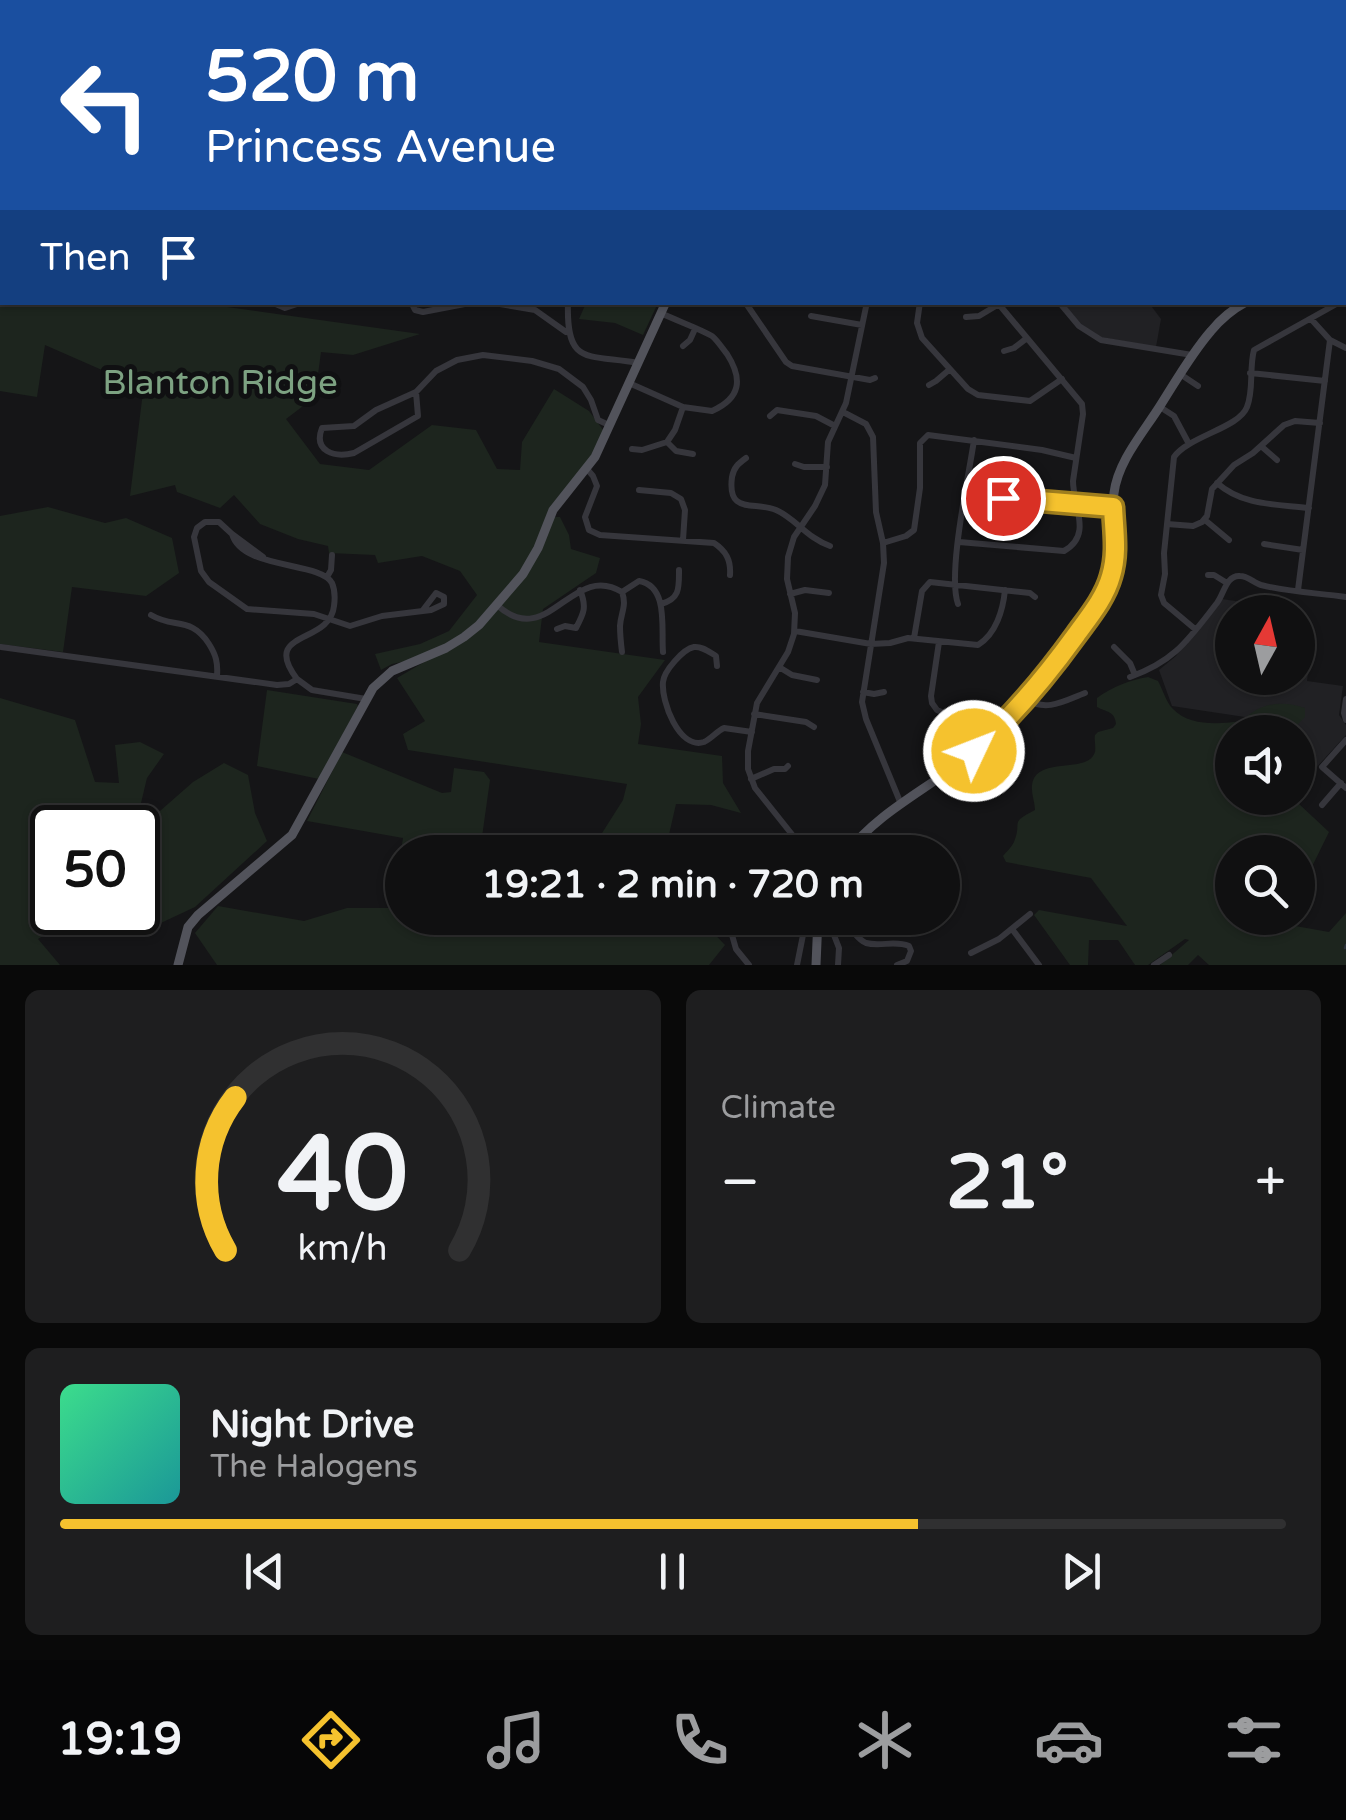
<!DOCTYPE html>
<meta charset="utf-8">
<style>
:root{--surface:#101011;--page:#1e1e1f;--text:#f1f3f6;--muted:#9c9d9f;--line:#303031;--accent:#f5c22e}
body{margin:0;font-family:"Varela Round",sans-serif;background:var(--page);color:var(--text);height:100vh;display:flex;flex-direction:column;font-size:38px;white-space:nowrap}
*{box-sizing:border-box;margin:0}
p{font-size:32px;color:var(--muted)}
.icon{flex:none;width:55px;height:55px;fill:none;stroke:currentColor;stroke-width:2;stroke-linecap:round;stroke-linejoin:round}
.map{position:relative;height:965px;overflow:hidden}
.details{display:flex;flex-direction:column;gap:25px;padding:25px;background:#090909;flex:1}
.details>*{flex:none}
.hud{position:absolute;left:0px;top:0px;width:1348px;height:305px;box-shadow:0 2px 8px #0004,0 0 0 2px var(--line);background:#1a4fa0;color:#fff;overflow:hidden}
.needle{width:65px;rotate:8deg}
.fabs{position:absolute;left:1215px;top:595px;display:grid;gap:20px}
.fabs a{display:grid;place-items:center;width:100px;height:100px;border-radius:50%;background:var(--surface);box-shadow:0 2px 8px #0004,0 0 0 2px var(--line);font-size:50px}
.speed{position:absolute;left:30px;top:805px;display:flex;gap:20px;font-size:50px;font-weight:700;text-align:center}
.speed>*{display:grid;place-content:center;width:130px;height:130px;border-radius:50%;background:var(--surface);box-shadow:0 2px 8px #0004,0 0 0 2px var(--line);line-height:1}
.speed .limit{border:5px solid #111;border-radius:15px;background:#fff;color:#111}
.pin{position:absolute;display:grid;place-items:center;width:85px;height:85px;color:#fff;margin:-42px;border:5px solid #fff;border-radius:50%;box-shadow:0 2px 10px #0007}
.me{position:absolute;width:110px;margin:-55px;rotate:47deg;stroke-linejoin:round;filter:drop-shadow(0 0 8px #0008)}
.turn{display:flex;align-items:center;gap:35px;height:210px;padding:0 40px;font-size:45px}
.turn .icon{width:130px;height:130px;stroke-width:2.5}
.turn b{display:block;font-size:70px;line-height:85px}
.then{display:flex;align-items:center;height:95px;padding:0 40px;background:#0003;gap:20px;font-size:38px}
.big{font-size:75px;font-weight:700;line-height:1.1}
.details .card{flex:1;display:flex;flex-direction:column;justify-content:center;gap:15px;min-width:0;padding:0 35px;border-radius:15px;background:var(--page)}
.details .dial{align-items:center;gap:0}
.dial svg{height:260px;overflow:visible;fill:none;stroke:var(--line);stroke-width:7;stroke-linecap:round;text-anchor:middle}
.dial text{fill:var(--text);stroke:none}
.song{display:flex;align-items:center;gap:30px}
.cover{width:120px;height:120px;border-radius:15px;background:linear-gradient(135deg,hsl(150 70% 55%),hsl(180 70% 35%))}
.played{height:10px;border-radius:5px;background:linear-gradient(90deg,var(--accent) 70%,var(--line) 70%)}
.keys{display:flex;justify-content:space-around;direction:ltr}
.heat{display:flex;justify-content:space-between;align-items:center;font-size:55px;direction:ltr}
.details .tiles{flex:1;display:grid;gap:25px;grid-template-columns:1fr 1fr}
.card:last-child{grid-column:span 2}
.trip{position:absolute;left:385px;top:835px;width:575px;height:100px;border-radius:50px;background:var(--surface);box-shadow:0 2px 8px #0004,0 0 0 2px var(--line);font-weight:700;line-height:100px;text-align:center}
.dock{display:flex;height:160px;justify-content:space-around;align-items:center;background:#060607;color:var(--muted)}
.dock .icon{width:70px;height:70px}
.dock .active{color:var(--accent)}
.dock b{font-size:45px;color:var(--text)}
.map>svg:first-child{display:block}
</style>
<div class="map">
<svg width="1346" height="965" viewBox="0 0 1346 965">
<rect width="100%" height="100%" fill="#151517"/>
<path fill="#212124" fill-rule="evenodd" d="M 1063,303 L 1149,303 L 1161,319 L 1156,347 L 1101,337 L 1082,325 Z
M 1222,599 L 1301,611 L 1300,616 L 1308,617 L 1304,648 L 1311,649 L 1307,681 L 1343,686 L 1339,715 L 1346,725 L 1346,735 L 1315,769 L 1298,754 L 1298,732 L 1274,732 L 1258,719 L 1172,706 L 1159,670 L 1176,656 ZM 1232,612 L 1298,612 L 1298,678 L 1232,678 Z"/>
<path fill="#1d251e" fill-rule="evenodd" d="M 2,29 L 2,302 L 199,303 L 420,334 L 353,355 L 321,352 L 315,397 L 286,419 L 320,464 L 369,470 L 432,425 L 476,430 L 497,469 L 520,470 L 522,442 L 554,389 L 589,411 L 604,431 L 592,456 L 550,507 L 536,543 L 521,571 L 465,635 L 411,660 L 392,664 L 381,670 L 375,654 L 420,644 L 449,631 L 477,595 L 460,571 L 422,556 L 378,563 L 375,555 L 329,553 L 328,546 L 298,539 L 260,524 L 234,495 L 220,508 L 177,492 L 175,485 L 130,496 L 144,384 L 127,381 L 45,345 L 37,397 L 0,391 L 0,34 Z
M 586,303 L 586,302 L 658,303 L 643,335 L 615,323 L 579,319 Z
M 48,507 L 105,523 L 126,518 L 172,538 L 179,573 L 146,596 L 72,587 L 63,652 L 0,644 L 0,516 Z
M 549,517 L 560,517 L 569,535 L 571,549 L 600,558 L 596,573 L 543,609 L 539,642 L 665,660 L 638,697 L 641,724 L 638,744 L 722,756 L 723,783 L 741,813 L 711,805 L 676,804 L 665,852 L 590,852 L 623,800 L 627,784 L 408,750 L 403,734 L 425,721 L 397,678 L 460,641 L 523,574 Z
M 1148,677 L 1158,681 C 1163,690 1166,702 1173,709 C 1190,727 1221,724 1242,721 C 1260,703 1281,700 1305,708 L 1305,717 L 1292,730 L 1232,732 L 1232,798 L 1283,798 L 1298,803 L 1329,832 L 1298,895 L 1298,852 L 1232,852 L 1232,918 L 1286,918 L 1284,924 L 1329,932 L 1346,913 L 1346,965 L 1209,965 L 1198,955 L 1188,965 L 1160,965 L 1189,940 L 1185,939 L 1148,965 L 1135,965 L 1118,940 L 1089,940 L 1088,965 L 1070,965 L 1034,915 L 1039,910 L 1127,926 L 1091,878 L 1006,862 L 1003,856 C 1007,851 1011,848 1014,842 C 1023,820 1008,824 1035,810 C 1035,802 1031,794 1032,785 C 1036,755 1088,775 1095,752 C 1096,746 1094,740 1095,735 L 1098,732 L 1113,728 L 1116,724 C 1115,711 1106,712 1097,707 L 1097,698 C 1112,687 1130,680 1148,677 Z
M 267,690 L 357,704 L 358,706 L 319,779 L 257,766 Z
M 0,698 L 75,720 L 95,782 L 119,783 L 115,745 L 140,742 L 164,754 L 147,778 L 141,803 L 160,811 L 193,782 L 224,763 L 248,775 L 255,813 L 267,841 L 195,907 L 148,929 L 67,921 L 38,939 L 60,965 L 0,965 ZM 52,828 L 138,828 L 138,912 L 52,912 Z
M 342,752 L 442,793 L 451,792 L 454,768 L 484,772 L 490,780 L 481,844 L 529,852 L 402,852 L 402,918 L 699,918 L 725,945 L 709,965 L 217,965 L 195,933 L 218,906 L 304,921 L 347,908 L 392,908 L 403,838 L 307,821 Z"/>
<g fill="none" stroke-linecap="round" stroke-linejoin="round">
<path stroke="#2b323b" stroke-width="2.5" d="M 1345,948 L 1346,945"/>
<path stroke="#36363c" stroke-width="6" d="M 192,0 L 195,2
M 880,0 L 897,2
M 257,1 L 263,2
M 1262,1 L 1262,0
M 282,2 L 285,0
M 301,2 L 301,0
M 357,2 L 357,0
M 429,2 L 429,0
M 823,2 L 824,0
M 871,2 L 872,0
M 1026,2 L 1027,0
M 1320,2 L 1321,0
M 0,30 L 2,26
M 1345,110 L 1346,109
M 1345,259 L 1346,260
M 1345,300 L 1346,299
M 271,302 L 285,308 L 303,302
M 336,302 L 336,303
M 411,302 L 415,310 L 423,312 L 475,302
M 488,302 L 535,310 L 566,332
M 568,302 C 566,366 586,354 638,363
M 745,302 L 786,362 L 792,366 L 870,380 L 875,378
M 920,302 L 917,323 L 922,338 L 968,389 L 978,395 L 1030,401 L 1062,379
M 1059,302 L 1079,326 L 1101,340 L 1192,355
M 811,316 L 862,325
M 966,317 L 979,316 L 999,304
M 1311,319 L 1330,340 L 1346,348
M 683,346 L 690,340 L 695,329
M 1004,351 L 1014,348 L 1027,338
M 1250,373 L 1325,381
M 1180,374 L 1198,386
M 629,383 L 683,407 L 712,411 C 741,398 743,379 727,354 C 722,348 718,341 712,336 C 696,327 677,321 661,313
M 929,385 L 936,381 L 950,369
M 416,392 L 418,416 L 354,453 C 334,458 313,451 322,428 L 354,426 L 376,410 L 416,392 L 436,371 L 457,360 L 483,355 L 532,361 L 559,369 L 583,387 L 591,400 L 598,420 L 609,425
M 1160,407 L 1174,416 L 1189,444
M 843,412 L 866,424 L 873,437 L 876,512 L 883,543 L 884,563 L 862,702 L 866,719 L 901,804
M 770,416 L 777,410 L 816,416 L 835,426
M 667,442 L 675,430 L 683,407
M 1261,446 L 1277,460
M 632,449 L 642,450 L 667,442 L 676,451 L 693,454
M 746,458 C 738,464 734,467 732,477 C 727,515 754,501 776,510 C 795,518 807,538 830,546
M 795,464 L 804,467 L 827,467
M 587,469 L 593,476 L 597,486 L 585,517 L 589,530 L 600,535 L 714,543 C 726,551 731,560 730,575
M 1217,483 C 1243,506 1276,504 1309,508
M 639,490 L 671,493 L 681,499 L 685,510 L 683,540
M 966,494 L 1113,507
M 1205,520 L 1229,540
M 1167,524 L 1193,526 L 1202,522 L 1207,516 L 1212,489 L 1234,465 L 1253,453 L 1284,425 L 1295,421 L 1320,423
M 232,534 C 242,570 320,561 332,583 C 335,590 335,599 334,606 C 330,645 260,630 297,679
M 959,542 L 1064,551 C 1093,535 1073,506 1073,481 L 1083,414 L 1082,404 L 997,302
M 883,543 L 906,536 L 914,530 L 920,488 L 920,443 L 928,435 L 1042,450 L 1076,458
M 1264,544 L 1303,550
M 263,557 L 232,534 L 219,522 L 205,522 L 197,528 L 194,537 L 201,571 L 209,582 L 247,609 L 314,614 L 350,626 L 382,616 L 431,610 L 444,604 L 444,597 L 436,593 L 423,610
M 1208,575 L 1214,575 L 1227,583
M 327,577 L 331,570 L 332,555
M 1298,590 L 1330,340
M 622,592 L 639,581 C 669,586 661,629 663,652
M 790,594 L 805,590 L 829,593
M 661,604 C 680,599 679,588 679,570
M 958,604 C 947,573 969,476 974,440
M 497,605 C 548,652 572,561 622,592
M 151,615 C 174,629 191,616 209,644 C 216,655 218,663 217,676
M 557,629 L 565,626 L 576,628 C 584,613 587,607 580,590
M 1195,629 L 1164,603 L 1161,595 L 1165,574 L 1164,553 L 1174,457 C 1189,436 1239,428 1247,407 C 1254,390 1249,368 1254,350 L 1340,302
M 795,631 L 871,644 L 890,643 L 908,638 L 978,645 C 996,634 1003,610 1005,590
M 914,638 L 922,591 L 930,582 L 1030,593 L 1035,597
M 939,642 L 931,696 L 932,703 L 937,710 L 948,715
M 1,647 L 277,685 L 289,684 L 297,679 L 312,690 L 366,699
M 1114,647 L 1130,663 L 1135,675
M 622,652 C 621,644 620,635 620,626 C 621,612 627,606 622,592
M 717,666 L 716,656 C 709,652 702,646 694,647 C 683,649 664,671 663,682 C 661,701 679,750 704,742 C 711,739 717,731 724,728 L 752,732
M 779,667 L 792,675 L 817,680
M 1130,677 C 1175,661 1188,640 1217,603 C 1224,594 1226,575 1240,576 C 1248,576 1254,583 1261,585 C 1288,592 1318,593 1346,597
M 863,692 L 874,694 L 884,692
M 1027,699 C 1046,713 1066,700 1085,693
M 1346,699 L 1344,713 L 1346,720
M 754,714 L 806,722 L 814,727
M 1346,740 L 1322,767 L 1346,788
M 933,760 L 944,774
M 751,779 L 774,769 L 785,769 L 788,766
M 1322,805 L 1341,783
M 806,852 L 755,788 L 748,769 L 748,751 L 757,703 L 788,652 L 794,634 L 795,613 L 787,579 L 788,557 L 794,537 L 815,506 L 825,485 L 828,442 L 846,403 L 867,302
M 720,918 L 736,930 L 748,918
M 769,918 L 785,927 L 823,932 L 847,926 C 854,931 858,940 866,943 C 880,947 895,940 909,946 L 911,951 L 907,961 L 897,965
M 1012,929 L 1039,965
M 736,930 L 732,935 L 736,949 L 749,965
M 832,930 L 839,948 L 838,965
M 971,953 L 999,939 L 1030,914
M 797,965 L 804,930
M 1154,965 L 1169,955"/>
<path stroke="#52535b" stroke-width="9" d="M 792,2 L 792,0
M 1345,240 L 1346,239
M 848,852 C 875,816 918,794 954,767 C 1001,732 1038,687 1072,640 C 1084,624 1097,608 1106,590 C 1123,555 1109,527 1114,493 C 1118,461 1143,433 1160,406 C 1176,381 1191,354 1211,331 C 1220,320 1233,309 1246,302
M 178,965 L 188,927 L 198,915 L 292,835 L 373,688 L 392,671 L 446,648 L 464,637 L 479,625 L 523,574 L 538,548 L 553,510 L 595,457 L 666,302
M 816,965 L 818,918"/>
</g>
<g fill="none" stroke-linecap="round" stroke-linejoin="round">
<defs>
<path id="route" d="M 974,751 C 1013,716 1045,678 1076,635 C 1089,617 1105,598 1111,576 C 1118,553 1114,531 1113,507 L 1003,498"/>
</defs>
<use href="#route" stroke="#9f7e1e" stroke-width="25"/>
<use href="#route" stroke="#f5c22e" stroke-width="18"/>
</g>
<g text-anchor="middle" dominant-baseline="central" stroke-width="10" stroke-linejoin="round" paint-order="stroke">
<g font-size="35" fill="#7da282" stroke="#101012">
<text x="220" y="383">Blanton Ridge</text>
</g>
</g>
</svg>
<div class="fabs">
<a><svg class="needle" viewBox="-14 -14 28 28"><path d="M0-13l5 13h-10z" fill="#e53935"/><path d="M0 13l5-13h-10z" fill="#9c9d9f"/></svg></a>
<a><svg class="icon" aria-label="sound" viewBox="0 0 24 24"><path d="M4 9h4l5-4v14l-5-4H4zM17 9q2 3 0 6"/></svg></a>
<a><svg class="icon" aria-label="search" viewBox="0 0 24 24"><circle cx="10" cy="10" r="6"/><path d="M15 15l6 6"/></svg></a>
</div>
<div class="speed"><div class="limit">50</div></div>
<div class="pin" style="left:1003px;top:498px;background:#d93025"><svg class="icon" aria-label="arrive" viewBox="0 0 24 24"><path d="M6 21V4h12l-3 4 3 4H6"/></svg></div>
<svg class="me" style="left:974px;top:751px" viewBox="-20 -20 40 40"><circle r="17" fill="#f5c22e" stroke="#fff" stroke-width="3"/><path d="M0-11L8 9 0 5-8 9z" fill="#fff"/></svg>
<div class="trip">19:21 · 2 min · 720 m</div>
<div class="hud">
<div class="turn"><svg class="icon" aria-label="left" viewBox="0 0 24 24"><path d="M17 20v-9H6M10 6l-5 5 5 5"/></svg><div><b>520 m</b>Princess Avenue</div></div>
<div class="then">Then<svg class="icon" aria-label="arrive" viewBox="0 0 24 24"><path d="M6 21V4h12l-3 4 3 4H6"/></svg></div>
</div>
</div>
<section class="details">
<div class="tiles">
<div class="card dial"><svg viewBox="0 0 100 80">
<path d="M14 69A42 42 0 1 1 86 69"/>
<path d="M14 69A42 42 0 0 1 17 22" stroke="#f5c22e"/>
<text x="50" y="56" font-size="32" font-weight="700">40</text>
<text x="50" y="72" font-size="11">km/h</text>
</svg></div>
<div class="card"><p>Climate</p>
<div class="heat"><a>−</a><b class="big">21°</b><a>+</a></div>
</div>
<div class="card">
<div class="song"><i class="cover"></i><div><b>Night Drive</b><p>The Halogens</p></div></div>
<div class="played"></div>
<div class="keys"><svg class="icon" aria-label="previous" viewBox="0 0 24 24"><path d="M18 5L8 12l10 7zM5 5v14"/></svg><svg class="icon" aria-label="pause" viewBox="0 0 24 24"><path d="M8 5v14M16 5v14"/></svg><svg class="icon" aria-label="next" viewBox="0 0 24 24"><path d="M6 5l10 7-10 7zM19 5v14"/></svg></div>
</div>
</div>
</section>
<nav class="dock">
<b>19:19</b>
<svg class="icon active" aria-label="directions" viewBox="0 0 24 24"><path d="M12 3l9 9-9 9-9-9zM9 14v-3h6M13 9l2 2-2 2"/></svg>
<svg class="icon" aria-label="music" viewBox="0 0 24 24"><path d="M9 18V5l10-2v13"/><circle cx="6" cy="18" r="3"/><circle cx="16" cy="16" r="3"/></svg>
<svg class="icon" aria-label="phone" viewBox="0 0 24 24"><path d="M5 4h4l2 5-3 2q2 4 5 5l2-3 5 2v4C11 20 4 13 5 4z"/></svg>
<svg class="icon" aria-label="climate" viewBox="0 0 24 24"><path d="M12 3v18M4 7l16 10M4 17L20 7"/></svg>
<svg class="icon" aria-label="car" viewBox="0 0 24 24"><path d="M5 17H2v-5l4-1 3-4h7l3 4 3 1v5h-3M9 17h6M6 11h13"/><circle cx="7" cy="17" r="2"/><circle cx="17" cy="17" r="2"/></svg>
<svg class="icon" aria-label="filters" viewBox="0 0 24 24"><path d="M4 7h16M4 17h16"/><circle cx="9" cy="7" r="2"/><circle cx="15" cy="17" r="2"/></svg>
</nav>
